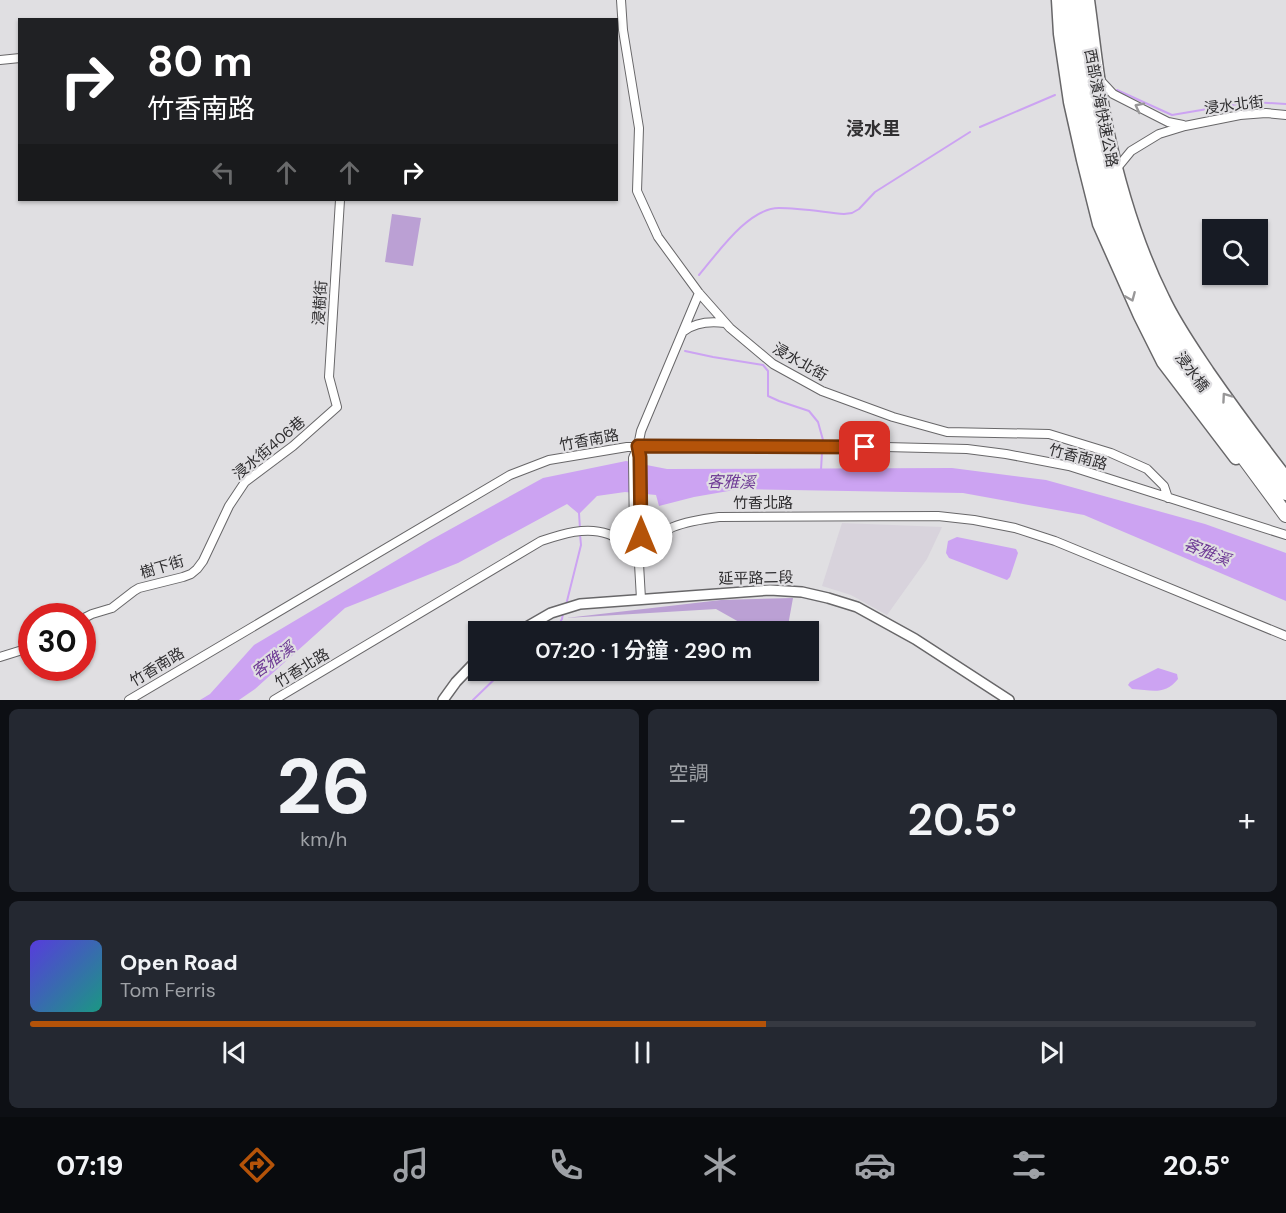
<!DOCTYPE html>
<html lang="zh-TW">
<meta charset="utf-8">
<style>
:root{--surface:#171b24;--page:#242831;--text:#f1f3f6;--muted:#9ea1a6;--line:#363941;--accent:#b45309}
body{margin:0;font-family:"DM Sans","Noto Sans TC",sans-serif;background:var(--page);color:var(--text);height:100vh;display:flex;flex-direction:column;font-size:22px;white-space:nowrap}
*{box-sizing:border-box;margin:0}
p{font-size:20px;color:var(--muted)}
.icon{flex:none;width:33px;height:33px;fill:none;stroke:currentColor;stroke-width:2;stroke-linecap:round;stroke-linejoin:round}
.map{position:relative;height:700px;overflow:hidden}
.side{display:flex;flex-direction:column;gap:9px;padding:9px;background:#0d0f14;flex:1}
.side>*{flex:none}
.top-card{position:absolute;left:18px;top:18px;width:600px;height:183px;border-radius:0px;box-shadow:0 2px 4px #0004;background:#202124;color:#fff;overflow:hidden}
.buttons{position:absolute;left:1202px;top:219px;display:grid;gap:12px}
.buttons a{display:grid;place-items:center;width:66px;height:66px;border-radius:0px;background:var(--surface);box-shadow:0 2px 4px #0004;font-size:30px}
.speed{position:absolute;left:18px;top:603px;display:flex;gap:12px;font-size:30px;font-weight:700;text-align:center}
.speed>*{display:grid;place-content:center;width:78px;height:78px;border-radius:50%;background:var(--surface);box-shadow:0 2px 4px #0004;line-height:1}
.speed .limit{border:9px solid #d22;background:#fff;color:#111}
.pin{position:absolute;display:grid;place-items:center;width:51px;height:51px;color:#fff;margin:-26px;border-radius:12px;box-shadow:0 3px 9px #0006}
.me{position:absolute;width:66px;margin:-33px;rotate:0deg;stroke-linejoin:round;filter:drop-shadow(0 0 4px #0008)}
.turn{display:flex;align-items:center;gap:21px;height:126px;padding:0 30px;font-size:27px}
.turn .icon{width:78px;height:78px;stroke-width:2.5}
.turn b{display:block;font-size:42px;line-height:51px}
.lanes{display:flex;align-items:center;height:57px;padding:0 30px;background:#0003;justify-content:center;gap:30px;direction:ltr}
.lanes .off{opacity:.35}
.big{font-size:45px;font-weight:600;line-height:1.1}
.side .widget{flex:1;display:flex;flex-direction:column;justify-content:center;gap:9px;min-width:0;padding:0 21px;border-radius:9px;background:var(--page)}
.side .dial{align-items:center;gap:0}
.dial b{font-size:78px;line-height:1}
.song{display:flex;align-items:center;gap:18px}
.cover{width:72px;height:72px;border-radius:9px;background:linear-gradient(135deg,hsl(250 70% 55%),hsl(170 70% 35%))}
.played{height:6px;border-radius:3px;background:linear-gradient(90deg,var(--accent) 60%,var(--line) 60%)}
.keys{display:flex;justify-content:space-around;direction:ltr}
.heat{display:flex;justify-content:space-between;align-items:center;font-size:33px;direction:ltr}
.side .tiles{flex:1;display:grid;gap:9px;grid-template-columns:1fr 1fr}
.widget:last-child{grid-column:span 2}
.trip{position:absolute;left:468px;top:621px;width:351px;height:60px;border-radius:0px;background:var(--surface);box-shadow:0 2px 4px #0004;font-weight:600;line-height:60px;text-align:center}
.tab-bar{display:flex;height:96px;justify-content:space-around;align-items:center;background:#090b0e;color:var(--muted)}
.tab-bar .icon{width:42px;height:42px}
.tab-bar .current{color:var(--accent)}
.tab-bar b{font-size:27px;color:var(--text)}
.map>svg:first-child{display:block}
</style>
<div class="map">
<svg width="1286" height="700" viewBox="0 0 1286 700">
<rect width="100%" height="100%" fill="#e0dfe2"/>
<path fill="#d8d3dc" d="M 842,523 L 942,527 L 927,559 L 887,615 L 851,595 L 822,586 Z"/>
<path fill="#bba0d4" d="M 392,214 L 421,218 L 413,266 L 385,262 Z
M 793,598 L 787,631 L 755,631 L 716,609 L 566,618 L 721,600 Z"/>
<path fill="#cca3f2" d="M 626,461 L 667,469 L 952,468 L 1046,480 L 1205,524 L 1286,553 L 1286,601 L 1084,515 L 963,493 L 740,489 L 694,497 L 659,506 L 656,495 L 625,492 L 597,496 L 579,514 L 567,504 L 458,563 L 345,608 L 255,689 L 239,700 L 200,700 L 210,694 L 254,645 L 429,541 L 543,478 Z
M 957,537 L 1016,549 L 1018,553 L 1010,577 L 1007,580 L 949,558 L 946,553 L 948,541 Z
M 1158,668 L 1177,674 L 1178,679 C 1164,696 1152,690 1132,689 L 1128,685 L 1130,682 Z"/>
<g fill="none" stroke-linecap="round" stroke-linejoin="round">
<path stroke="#cca3f2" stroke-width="2" d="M 1117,90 L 1172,115 L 1231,105 L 1253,102 L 1286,104
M 980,127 L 1055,95
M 699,275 C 717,254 748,208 779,208 C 800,208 823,212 844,214 L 852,213 L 859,209 L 875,192 L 970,132
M 685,351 L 713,357 L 763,365 L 768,371 L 768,396 L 779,401 L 809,411 L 818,422 L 823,440
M 821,470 L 822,452
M 579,513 L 580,529
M 566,605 L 581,545 L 580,534
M 554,632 L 562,619 L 563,613
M 473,700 L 504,670"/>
<defs>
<path id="minor" d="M 621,0 L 623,30 L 639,128 L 637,191 L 658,237 L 699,293 L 730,328 L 773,364 L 822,391 L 893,417 L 947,432 L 1049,434 L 1111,453 L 1147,469 L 1164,486 L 1168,498
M 0,60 L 20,58
M 1100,80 L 1113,94 L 1168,122 L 1183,125
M 1117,168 L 1131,151 L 1159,134 L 1185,126 L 1240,115 L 1266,113 L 1286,115
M 684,331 C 696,322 710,321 725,323
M 638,546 L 641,536 L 640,457 L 638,446
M 641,599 L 638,546 L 634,536 L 633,458 L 638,446 L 641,431 L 699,293
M 82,619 L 92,614 L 112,608 L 134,591 L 139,588 L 183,577 L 191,574 L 197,569 L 203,561 L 229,506 L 245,482 L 293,446 L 337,407 L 329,377 L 340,200
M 0,657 L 32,647
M 129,700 L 510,475 L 549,460 L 627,447 L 844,446 L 967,449 L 1006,454 L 1069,466 L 1286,535
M 274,700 L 541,541 C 562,534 586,526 608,534 C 619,538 625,546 637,546 C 652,545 661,532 673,527 C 688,521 703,519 719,517 L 938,516 L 974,520 L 1015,528 L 1055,541 L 1286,636"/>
<path id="tertiary" d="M 518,632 L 551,613 L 580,604 L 770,590 L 802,592 L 828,598 L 857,607 L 915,639 L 1009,700
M 443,700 L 456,682 L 478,659"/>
<path id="primary" d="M 1058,0 L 1060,34 L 1070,102 L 1083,160 L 1099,224 L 1140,316 L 1163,362 L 1236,458
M 1088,0 C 1094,43 1098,88 1107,130 C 1119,185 1138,248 1163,298 C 1175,324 1192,348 1208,372 C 1233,408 1259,443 1286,478"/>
<path id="trunk" d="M 1068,0 L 1074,69 L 1089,148 L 1110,220 L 1129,267 L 1173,357 L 1211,413 L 1286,515
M 1079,0 L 1084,65 L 1102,148 L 1120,218 L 1138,260 L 1158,304 L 1182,351 L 1219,406 L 1286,493"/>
</defs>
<use href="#minor" stroke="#686769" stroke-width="10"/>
<use href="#tertiary" stroke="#686769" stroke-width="12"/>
<use href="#primary" stroke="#686769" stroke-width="15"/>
<use href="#trunk" stroke="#686769" stroke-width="16"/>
<use href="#minor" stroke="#fff" stroke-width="8"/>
<use href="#tertiary" stroke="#fff" stroke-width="9"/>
<use href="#primary" stroke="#fff" stroke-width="12"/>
<use href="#trunk" stroke="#fff" stroke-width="14"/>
</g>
<defs><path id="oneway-chevron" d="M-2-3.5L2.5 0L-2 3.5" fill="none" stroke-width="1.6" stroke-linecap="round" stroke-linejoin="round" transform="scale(1.5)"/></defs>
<g stroke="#989798">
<use href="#oneway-chevron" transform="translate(1139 107) rotate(-153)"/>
<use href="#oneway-chevron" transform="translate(1131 297) rotate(67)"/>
<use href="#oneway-chevron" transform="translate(1226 397) rotate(-125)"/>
</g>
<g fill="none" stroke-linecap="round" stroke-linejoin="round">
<defs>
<path id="route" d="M 641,536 L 640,457 L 638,446 L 865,447"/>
</defs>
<use href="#route" stroke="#753606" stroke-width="15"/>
<use href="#route" stroke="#b45309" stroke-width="10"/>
</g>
<g text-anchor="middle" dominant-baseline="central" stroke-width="4.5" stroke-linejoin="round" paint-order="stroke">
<g font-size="15" fill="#302f31" stroke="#e0dfe2">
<text transform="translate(1234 105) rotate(-7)">浸水北街</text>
<text transform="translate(1101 108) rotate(79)">西部濱海快速公路</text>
<text transform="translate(320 303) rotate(-86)">浸樹街</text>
<text transform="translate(800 362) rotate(30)">浸水北街</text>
<text transform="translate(1192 372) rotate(53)">浸水橋</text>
<text transform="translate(589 440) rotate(-10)">竹香南路</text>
<text transform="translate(269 448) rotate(-40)">浸水街406巷</text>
<text transform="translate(1078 457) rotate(15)">竹香南路</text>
<text x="763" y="503">竹香北路</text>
<text transform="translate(162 567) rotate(-17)">樹下街</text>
<text transform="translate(756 578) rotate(-1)">延平路二段</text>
<text transform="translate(157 667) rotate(-31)">竹香南路</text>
<text transform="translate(302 668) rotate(-31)">竹香北路</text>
</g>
<g font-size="16" font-style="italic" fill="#6e3a95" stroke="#e0dfe2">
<text transform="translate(731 482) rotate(1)">客雅溪</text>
<text transform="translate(1207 552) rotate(22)">客雅溪</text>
<text transform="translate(273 660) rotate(-36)">客雅溪</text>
</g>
<g font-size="18" font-weight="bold" fill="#302f31" stroke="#e0dfe2">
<text x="873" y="129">浸水里</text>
</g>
</g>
</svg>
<div class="buttons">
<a><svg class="icon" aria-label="search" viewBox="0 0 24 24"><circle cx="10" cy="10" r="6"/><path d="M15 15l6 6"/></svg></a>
</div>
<div class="speed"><div class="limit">30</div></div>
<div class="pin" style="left:865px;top:447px;background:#d93025"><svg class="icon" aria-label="arrive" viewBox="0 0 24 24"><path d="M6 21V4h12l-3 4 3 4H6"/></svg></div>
<svg class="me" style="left:641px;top:536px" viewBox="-20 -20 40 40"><circle r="19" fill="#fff"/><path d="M0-13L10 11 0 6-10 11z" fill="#b45309"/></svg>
<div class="trip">07:20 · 1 分鐘 · 290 m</div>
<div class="top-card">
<div class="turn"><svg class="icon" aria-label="right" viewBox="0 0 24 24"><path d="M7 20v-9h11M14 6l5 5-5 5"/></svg><div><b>80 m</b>竹香南路</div></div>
<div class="lanes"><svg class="icon off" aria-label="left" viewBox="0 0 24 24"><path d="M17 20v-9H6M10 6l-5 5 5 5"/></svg><svg class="icon off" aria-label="ahead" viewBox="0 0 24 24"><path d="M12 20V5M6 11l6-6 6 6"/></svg><svg class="icon off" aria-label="ahead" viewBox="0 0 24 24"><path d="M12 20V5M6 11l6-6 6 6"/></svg><svg class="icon" aria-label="right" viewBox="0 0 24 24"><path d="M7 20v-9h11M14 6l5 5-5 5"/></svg></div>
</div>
</div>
<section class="side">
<div class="tiles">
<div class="widget dial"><b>26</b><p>km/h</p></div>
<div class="widget"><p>空調</p>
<div class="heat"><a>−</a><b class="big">20.5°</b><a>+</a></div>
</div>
<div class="widget">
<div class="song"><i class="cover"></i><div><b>Open Road</b><p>Tom Ferris</p></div></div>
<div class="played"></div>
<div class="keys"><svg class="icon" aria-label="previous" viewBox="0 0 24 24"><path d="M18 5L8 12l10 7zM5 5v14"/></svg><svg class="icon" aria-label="pause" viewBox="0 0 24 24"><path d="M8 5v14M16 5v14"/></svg><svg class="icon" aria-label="next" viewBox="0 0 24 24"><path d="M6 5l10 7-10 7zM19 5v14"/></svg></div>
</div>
</div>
</section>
<nav class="tab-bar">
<b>07:19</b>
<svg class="icon current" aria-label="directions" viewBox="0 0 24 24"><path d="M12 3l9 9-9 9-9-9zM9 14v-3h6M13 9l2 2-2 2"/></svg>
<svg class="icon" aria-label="music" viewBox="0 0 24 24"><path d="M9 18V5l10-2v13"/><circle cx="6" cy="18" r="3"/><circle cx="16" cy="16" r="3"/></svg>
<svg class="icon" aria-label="phone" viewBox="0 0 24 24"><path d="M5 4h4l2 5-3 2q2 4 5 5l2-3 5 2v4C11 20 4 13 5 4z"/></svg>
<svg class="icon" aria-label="climate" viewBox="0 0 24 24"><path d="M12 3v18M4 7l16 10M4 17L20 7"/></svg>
<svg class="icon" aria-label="car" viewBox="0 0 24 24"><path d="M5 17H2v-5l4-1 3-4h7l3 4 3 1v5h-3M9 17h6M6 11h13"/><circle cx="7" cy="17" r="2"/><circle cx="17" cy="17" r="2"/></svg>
<svg class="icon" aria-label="filters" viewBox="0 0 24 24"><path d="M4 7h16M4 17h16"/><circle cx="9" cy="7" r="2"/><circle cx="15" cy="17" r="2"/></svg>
<b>20.5°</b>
</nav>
